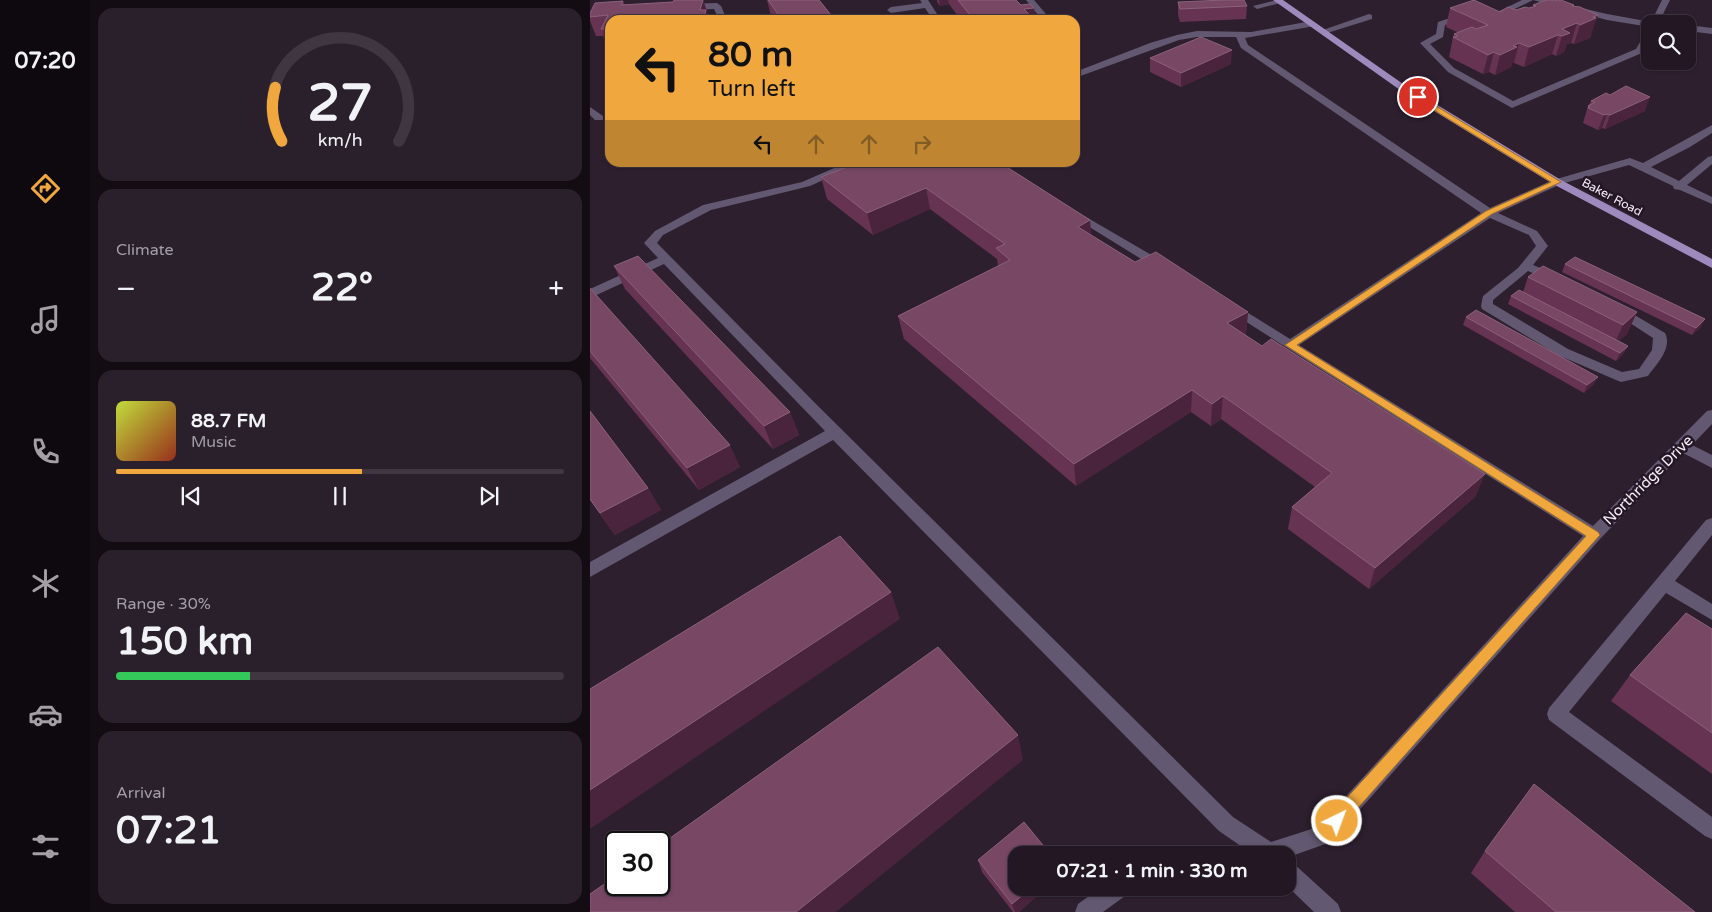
<!DOCTYPE html>
<meta charset="utf-8">
<style>
:root{--surface:#221723;--page:#2a202b;--text:#f1f3f6;--muted:#a29fa6;--line:#3f3641;--accent:#efa73e}
body{margin:0;font-family:"Varela Round",sans-serif;background:var(--page);color:var(--text);height:100vh;display:flex;flex-direction:column;font-size:19px;white-space:nowrap}
*{box-sizing:border-box;margin:0}
p{font-size:16px;color:var(--muted)}
.icon{flex:none;width:28px;height:28px;fill:none;stroke:currentColor;stroke-width:2;stroke-linecap:round;stroke-linejoin:round}
.map{position:relative;flex:1;overflow:hidden}
.drawer{display:flex;flex-direction:column;gap:8px;padding:8px;background:#130d13;width:500px}
.drawer>*{flex:none}
.guide{position:absolute;left:15px;top:15px;width:475px;height:152px;border-radius:15px;box-shadow:0 1px 4px #0004,0 0 0 1px var(--line);background:#efa73e;color:#111;overflow:hidden}
.controls{position:absolute;left:1051px;top:15px;display:grid;gap:10px}
.controls a{display:grid;place-items:center;width:55px;height:55px;border-radius:10px;background:var(--surface);box-shadow:0 1px 4px #0004,0 0 0 1px var(--line);font-size:25px}
.speed{position:absolute;left:15px;top:831px;display:flex;gap:10px;font-size:25px;font-weight:700;text-align:center}
.speed>*{display:grid;place-content:center;width:65px;height:65px;border-radius:50%;background:var(--surface);box-shadow:0 1px 4px #0004,0 0 0 1px var(--line);line-height:1}
.speed .limit{border:2px solid #111;border-radius:8px;background:#fff;color:#111}
.pin{position:absolute;display:grid;place-items:center;width:42px;height:42px;color:#fff;margin:-21px;border:2px solid #fff;border-radius:50%;box-shadow:0 1px 5px #0007}
.me{position:absolute;width:55px;margin:-28px;rotate:42deg;stroke-linejoin:round;filter:drop-shadow(0 0 4px #0008)}
.turn{display:flex;align-items:center;gap:18px;height:105px;padding:0 20px;font-size:22px}
.turn .icon{width:65px;height:65px;stroke-width:2.5}
.turn b{display:block;font-size:35px;line-height:42px}
.lanes{display:flex;align-items:center;height:48px;padding:0 20px;background:#0003;justify-content:center;gap:25px;direction:ltr}
.lanes .off{opacity:.35}
.big{font-size:38px;font-weight:700;line-height:1.1}
.drawer .tile{flex:1;display:flex;flex-direction:column;justify-content:center;gap:8px;min-width:0;padding:0 18px;border-radius:15px;background:var(--page)}
.drawer .dial{align-items:center;gap:0}
.dial svg{height:130px;overflow:visible;fill:none;stroke:var(--line);stroke-width:7;stroke-linecap:round;text-anchor:middle}
.dial text{fill:var(--text);stroke:none}
.song{display:flex;align-items:center;gap:15px}
.cover{width:60px;height:60px;border-radius:8px;background:linear-gradient(135deg,hsl(70 70% 55%),hsl(10 70% 35%))}
.played{height:5px;border-radius:2px;background:linear-gradient(90deg,var(--accent) 55%,var(--line) 55%)}
.keys{display:flex;justify-content:space-around;direction:ltr}
.heat{display:flex;justify-content:space-between;align-items:center;font-size:28px;direction:ltr}
.charge{height:8px;border-radius:4px;background:linear-gradient(90deg,#34c759 30%,var(--line) 0)}
.trip{position:absolute;left:418px;top:846px;width:288px;height:50px;border-radius:15px;background:var(--surface);box-shadow:0 1px 4px #0004,0 0 0 1px var(--line);font-weight:700;line-height:50px;text-align:center}
main{display:flex;flex:1;min-height:0}
.dock{display:flex;flex-direction:column;width:90px;justify-content:space-around;align-items:center;background:#0e090e;color:var(--muted)}
.dock .icon{width:35px;height:35px}
.dock .active{color:var(--accent)}
.dock b{font-size:22px;color:var(--text)}
.map>svg:first-child{display:block}
</style>
<main>
<nav class="dock">
<b>07:20</b>
<svg class="icon active" aria-label="directions" viewBox="0 0 24 24"><path d="M12 3l9 9-9 9-9-9zM9 14v-3h6M13 9l2 2-2 2"/></svg>
<svg class="icon" aria-label="music" viewBox="0 0 24 24"><path d="M9 18V5l10-2v13"/><circle cx="6" cy="18" r="3"/><circle cx="16" cy="16" r="3"/></svg>
<svg class="icon" aria-label="phone" viewBox="0 0 24 24"><path d="M5 4h4l2 5-3 2q2 4 5 5l2-3 5 2v4C11 20 4 13 5 4z"/></svg>
<svg class="icon" aria-label="climate" viewBox="0 0 24 24"><path d="M12 3v18M4 7l16 10M4 17L20 7"/></svg>
<svg class="icon" aria-label="car" viewBox="0 0 24 24"><path d="M5 17H2v-5l4-1 3-4h7l3 4 3 1v5h-3M9 17h6M6 11h13"/><circle cx="7" cy="17" r="2"/><circle cx="17" cy="17" r="2"/></svg>
<svg class="icon" aria-label="filters" viewBox="0 0 24 24"><path d="M4 7h16M4 17h16"/><circle cx="9" cy="7" r="2"/><circle cx="15" cy="17" r="2"/></svg>
</nav>
<section class="drawer">
<div class="tile dial"><svg viewBox="0 0 100 80">
<path d="M14 69A42 42 0 1 1 86 69"/>
<path d="M14 69A42 42 0 0 1 10 36" stroke="#efa73e"/>
<text x="50" y="56" font-size="32" font-weight="700">27</text>
<text x="50" y="72" font-size="11">km/h</text>
</svg></div>
<div class="tile"><p>Climate</p>
<div class="heat"><a>−</a><b class="big">22°</b><a>+</a></div>
</div>
<div class="tile">
<div class="song"><i class="cover"></i><div><b>88.7 FM</b><p>Music</p></div></div>
<div class="played"></div>
<div class="keys"><svg class="icon" aria-label="previous" viewBox="0 0 24 24"><path d="M18 5L8 12l10 7zM5 5v14"/></svg><svg class="icon" aria-label="pause" viewBox="0 0 24 24"><path d="M8 5v14M16 5v14"/></svg><svg class="icon" aria-label="next" viewBox="0 0 24 24"><path d="M6 5l10 7-10 7zM19 5v14"/></svg></div>
</div>
<div class="tile"><p>Range · 30%</p><b class="big">150 km</b><div class="charge"></div></div>
<div class="tile"><p>Arrival</p><b class="big">07:21</b></div>
</section>
<div class="map">
<svg width="1122" height="912" viewBox="0 0 1122 912">
<rect width="100%" height="100%" fill="#2e1f2f"/>
<g fill="none" stroke-linecap="round" stroke-linejoin="round">
<path fill="#625871" fill-rule="evenodd" d="M 330,0 L 338,0 L 351,20 L 343,20 L 335,8 L 301,13 L 297,10 L 301,7 L 332,3 Z
M 436,0 L 444,0 L 461,20 L 452,20 Z
M 687,0 L 694,2 L 667,9 L 663,6 Z
M 932,0 L 957,0 L 1017,14 L 1061,22 L 1072,0 L 1080,0 L 1068,24 L 1060,24 L 1060,27 L 1017,20 L 943,0 L 906,18 L 899,16 Z
M 127,3 L 131,6 L 137,20 L 129,20 L 124,9 L 94,10 L 90,7 L 94,4 Z
M 875,13 L 879,16 L 878,18 L 855,25 L 853,37 L 840,44 L 864,68 L 923,101 L 1046,49 L 1057,30 L 1060,29 L 1060,40 L 1052,53 L 922,108 L 858,72 L 830,43 L 846,34 L 848,22 Z
M 779,14 L 782,15 L 782,19 L 734,34 L 730,31 Z
M 722,21 L 726,24 L 725,26 L 655,38 L 658,45 L 900,208 L 963,180 L 1040,158 L 1053,163 L 1122,125 L 1122,133 L 1100,147 L 1061,167 L 1089,181 L 1118,157 L 1122,156 L 1122,164 L 1097,185 L 1122,197 L 1122,204 L 1090,190 L 1084,189 L 1083,186 L 1039,165 L 971,184 L 908,213 L 947,231 L 958,246 L 943,265 L 968,275 L 970,278 L 964,282 L 938,271 L 903,300 L 903,304 L 978,349 L 1032,372 L 1049,369 L 1062,350 L 1063,338 L 1020,310 L 1021,307 L 1031,307 L 1075,333 C 1083,348 1066,365 1058,376 L 1031,382 L 1026,380 L 968,355 L 892,309 L 891,306 L 893,296 L 928,268 L 946,246 L 939,235 L 900,218 L 709,345 L 1003,526 L 1117,411 L 1122,410 L 1122,424 L 1102,445 L 1122,455 L 1122,468 L 1093,453 L 1010,539 L 741,842 L 696,858 L 696,855 L 664,855 L 629,831 L 243,440 L 0,577 L 0,562 L 235,431 L 74,264 L 0,298 L 0,289 L 68,258 L 54,243 L 65,231 L 113,205 L 212,182 L 258,162 L 273,162 L 220,186 L 121,210 L 73,235 L 67,243 L 228,406 L 643,817 L 681,842 L 728,827 L 993,536 L 636,309 L 637,306 L 647,306 L 700,339 L 891,213 L 651,48 L 646,37 L 607,37 L 589,40 L 485,78 L 485,72 L 560,43 L 587,35 L 607,31 L 661,32 Z
M 1098,25 L 1122,28 L 1122,34 L 1098,31 Z
M 0,107 L 13,116 L 13,120 L 5,120 L 0,115 Z
M 484,210 L 577,264 L 579,267 L 577,270 L 569,270 L 480,215 L 478,213 Z
M 1122,518 L 1122,535 L 1085,581 L 1122,604 L 1122,620 L 1076,593 L 979,712 L 1122,817 L 1122,839 L 1115,836 L 959,720 L 957,714 L 959,708 L 1116,520 Z
M 696,860 L 703,863 L 748,904 L 751,912 L 724,912 L 696,885 Z
M 510,888 L 538,888 L 535,896 L 513,912 L 485,912 L 488,904 Z"/>
<path fill="#9e8abd" fill-rule="evenodd" d="M 683,0 L 693,0 L 816,86 L 971,180 L 1122,259 L 1122,268 L 963,184 L 810,90 Z"/>
</g>
<path fill="#673352" d="M 113,0 L 120,20 L 20,20 L 20,49 L 19,49 L 13,36 L 6,36 L 0,21 L 0,13 L 33,1 L 35,5 Z
M 177,0 L 229,0 L 245,20 L 184,20 L 181,16 Z
M 347,0 L 426,0 L 431,5 L 444,8 L 445,20 L 371,20 L 359,4 L 350,6 L 347,2 Z
M 588,2 L 657,6 L 656,19 L 590,22 L 588,15 Z
M 943,5 L 984,7 L 1001,35 L 1000,38 L 984,44 L 981,43 L 977,44 L 974,52 L 966,56 L 962,54 L 934,67 L 924,63 L 922,63 L 921,67 L 905,75 L 899,72 L 893,74 L 859,57 L 863,37 L 864,34 L 869,33 L 856,27 L 860,8 L 910,12 L 939,8 L 943,7 Z
M 560,58 L 641,64 L 591,87 L 560,72 Z
M 1001,101 L 1055,111 L 1015,129 L 1012,128 L 1008,130 L 993,123 L 998,106 L 999,105 Z
M 270,162 L 501,235 L 545,262 L 658,312 L 656,334 L 655,335 L 886,496 L 779,589 L 698,529 L 702,507 L 725,487 L 631,419 L 621,426 L 601,412 L 486,486 L 314,339 L 308,316 L 408,266 L 407,259 L 340,209 L 283,235 L 237,199 L 231,177 Z
M 975,264 L 1111,327 L 1102,335 L 972,272 Z
M 24,266 L 200,412 L 209,435 L 183,449 L 35,289 Z
M 938,277 L 1047,312 L 1037,334 L 1029,341 L 1038,346 L 1034,353 L 1026,361 L 918,304 L 921,296 L 933,292 Z
M 0,288 L 150,467 L 109,490 L 0,358 Z
M 876,317 L 1004,384 L 994,393 L 873,325 Z
M 0,411 L 58,488 L 71,510 L 25,535 L 0,500 Z
M 1122,629 L 1122,774 L 1021,701 L 1040,675 Z
M 895,851 L 1105,912 L 925,912 L 881,873 Z
M 388,860 L 426,888 L 456,888 L 429,912 L 423,912 L 392,872 Z"/>
<path fill="#4a233d" d="M 107,0 L 110,0 L 112,4 L 113,0 L 120,20 L 113,20 Z
M 349,0 L 358,0 L 359,4 L 350,6 Z
M 444,8 L 445,20 L 435,20 L 434,9 Z
M 1008,15 L 1000,38 L 984,44 L 990,25 Z
M 987,23 L 981,43 L 977,44 L 974,52 L 966,56 L 972,36 L 972,29 Z
M 968,35 L 962,54 L 934,67 L 939,47 Z
M 929,43 L 924,63 L 922,63 L 921,67 L 905,75 L 910,55 L 923,46 Z
M 642,50 L 641,64 L 591,87 L 591,73 Z
M 904,52 L 899,72 L 893,74 L 898,55 Z
M 1060,97 L 1055,111 L 1015,129 L 1020,115 Z
M 1017,114 L 1012,128 L 1008,130 L 1014,115 Z
M 336,188 L 340,209 L 283,235 L 277,213 Z
M 500,220 L 502,242 L 488,227 Z
M 658,312 L 656,334 L 635,345 L 637,323 Z
M 1047,312 L 1037,334 L 1023,347 L 1033,325 Z
M 1115,319 L 1111,327 L 1102,335 L 1106,328 Z
M 1038,346 L 1034,353 L 1026,361 L 1030,353 Z
M 1008,377 L 1004,384 L 994,393 L 997,385 Z
M 602,390 L 601,412 L 486,486 L 484,464 Z
M 633,396 L 631,419 L 621,426 L 622,404 Z
M 200,412 L 209,435 L 183,449 L 174,426 Z
M 140,445 L 150,467 L 109,490 L 97,468 Z
M 895,474 L 886,496 L 779,589 L 785,568 Z
M 58,488 L 71,510 L 25,535 L 10,513 Z
M 301,592 L 310,619 L 0,829 L 0,790 Z
M 428,735 L 433,760 L 246,912 L 206,912 Z
M 441,888 L 456,888 L 429,912 L 425,912 L 422,904 Z"/>
<path fill="#774764" stroke="#8b617b" d="M 84,0 L 113,0 L 110,10 L 116,10 L 113,20 L 20,20 L 20,29 L 11,29 L 18,15 L 0,17 L 0,13 L 5,3 L 33,1 L 31,5 L 83,2 Z
M 178,0 L 229,0 L 245,20 L 192,20 Z
M 368,0 L 426,0 L 431,5 L 440,4 L 444,8 L 434,9 L 444,20 L 373,20 L 371,17 L 380,15 Z
M 635,0 L 654,0 L 657,6 L 590,9 L 588,2 Z
M 884,0 L 910,12 L 918,7 L 926,10 L 935,7 L 939,8 L 946,6 L 943,5 L 956,0 L 961,0 L 964,1 L 967,0 L 971,0 L 984,5 L 982,6 L 990,7 L 1008,15 L 1003,17 L 1006,18 L 990,25 L 987,23 L 972,29 L 980,33 L 972,36 L 968,35 L 939,47 L 929,43 L 923,46 L 927,47 L 910,55 L 904,52 L 898,55 L 863,37 L 868,36 L 864,34 L 882,27 L 886,29 L 898,25 L 860,8 Z
M 611,37 L 642,50 L 591,73 L 560,58 Z
M 1036,86 L 1060,97 L 1020,115 L 1017,114 L 1014,115 L 998,108 L 1000,107 L 998,106 L 1005,102 L 1001,101 L 1016,93 L 1020,95 Z
M 270,162 L 409,162 L 500,220 L 488,227 L 545,262 L 566,252 L 658,312 L 637,323 L 672,346 L 681,339 L 895,474 L 785,568 L 702,507 L 742,473 L 633,396 L 622,404 L 602,390 L 484,464 L 308,316 L 420,260 L 406,248 L 415,244 L 336,188 L 277,213 L 231,177 Z
M 48,256 L 200,412 L 174,426 L 24,266 Z
M 985,257 L 1115,319 L 1106,328 L 975,264 Z
M 953,266 L 1047,312 L 1033,325 L 938,277 Z
M 0,288 L 140,445 L 97,468 L 0,351 Z
M 929,290 L 1038,346 L 1030,353 L 921,296 Z
M 886,310 L 1008,377 L 997,385 L 876,317 Z
M 0,411 L 58,488 L 10,513 L 0,499 Z
M 250,536 L 301,592 L 0,790 L 0,689 Z
M 1096,613 L 1122,629 L 1122,733 L 1040,675 Z
M 348,647 L 428,735 L 206,912 L 0,912 L 0,894 L 26,876 L 26,885 L 69,885 L 69,846 Z
M 944,784 L 1105,912 L 966,912 L 895,851 Z
M 434,822 L 461,855 L 426,855 L 426,888 L 441,888 L 422,904 L 388,860 Z"/>
<path fill="#efa73e" stroke="#9b6d28" d="M 828,95 L 971,182 L 902,214 L 707,345 L 1008,532 L 1010,535 L 752,826 L 747,829 L 741,826 L 739,821 L 741,815 L 996,536 L 695,345 L 896,211 L 961,182 L 826,99 L 825,97 Z"/>
<g text-anchor="middle" dominant-baseline="central" stroke-width="5" stroke-linejoin="round" paint-order="stroke">
<g font-size="12" fill="#f8eef8" stroke="#241625">
<text transform="translate(1022 197) rotate(28)">Baker Road</text>
</g>
<g font-size="15" fill="#f8eef8" stroke="#241625">
<text transform="translate(1058 480) rotate(-45)">Northridge Drive</text>
</g>
</g>
</svg>
<div class="controls">
<a><svg class="icon" aria-label="search" viewBox="0 0 24 24"><circle cx="10" cy="10" r="6"/><path d="M15 15l6 6"/></svg></a>
</div>
<div class="speed"><div class="limit">30</div></div>
<div class="pin" style="left:828px;top:97px;background:#d93025"><svg class="icon" aria-label="arrive" viewBox="0 0 24 24"><path d="M6 21V4h12l-3 4 3 4H6"/></svg></div>
<svg class="me" style="left:747px;top:821px" viewBox="-20 -20 40 40"><circle r="17" fill="#efa73e" stroke="#fff" stroke-width="3"/><path d="M0-11L8 9 0 5-8 9z" fill="#fff"/></svg>
<div class="trip">07:21 · 1 min · 330 m</div>
<div class="guide">
<div class="turn"><svg class="icon" aria-label="left" viewBox="0 0 24 24"><path d="M17 20v-9H6M10 6l-5 5 5 5"/></svg><div><b>80 m</b>Turn left</div></div>
<div class="lanes"><svg class="icon" aria-label="left" viewBox="0 0 24 24"><path d="M17 20v-9H6M10 6l-5 5 5 5"/></svg><svg class="icon off" aria-label="ahead" viewBox="0 0 24 24"><path d="M12 20V5M6 11l6-6 6 6"/></svg><svg class="icon off" aria-label="ahead" viewBox="0 0 24 24"><path d="M12 20V5M6 11l6-6 6 6"/></svg><svg class="icon off" aria-label="right" viewBox="0 0 24 24"><path d="M7 20v-9h11M14 6l5 5-5 5"/></svg></div>
</div>
</div>
</main>
